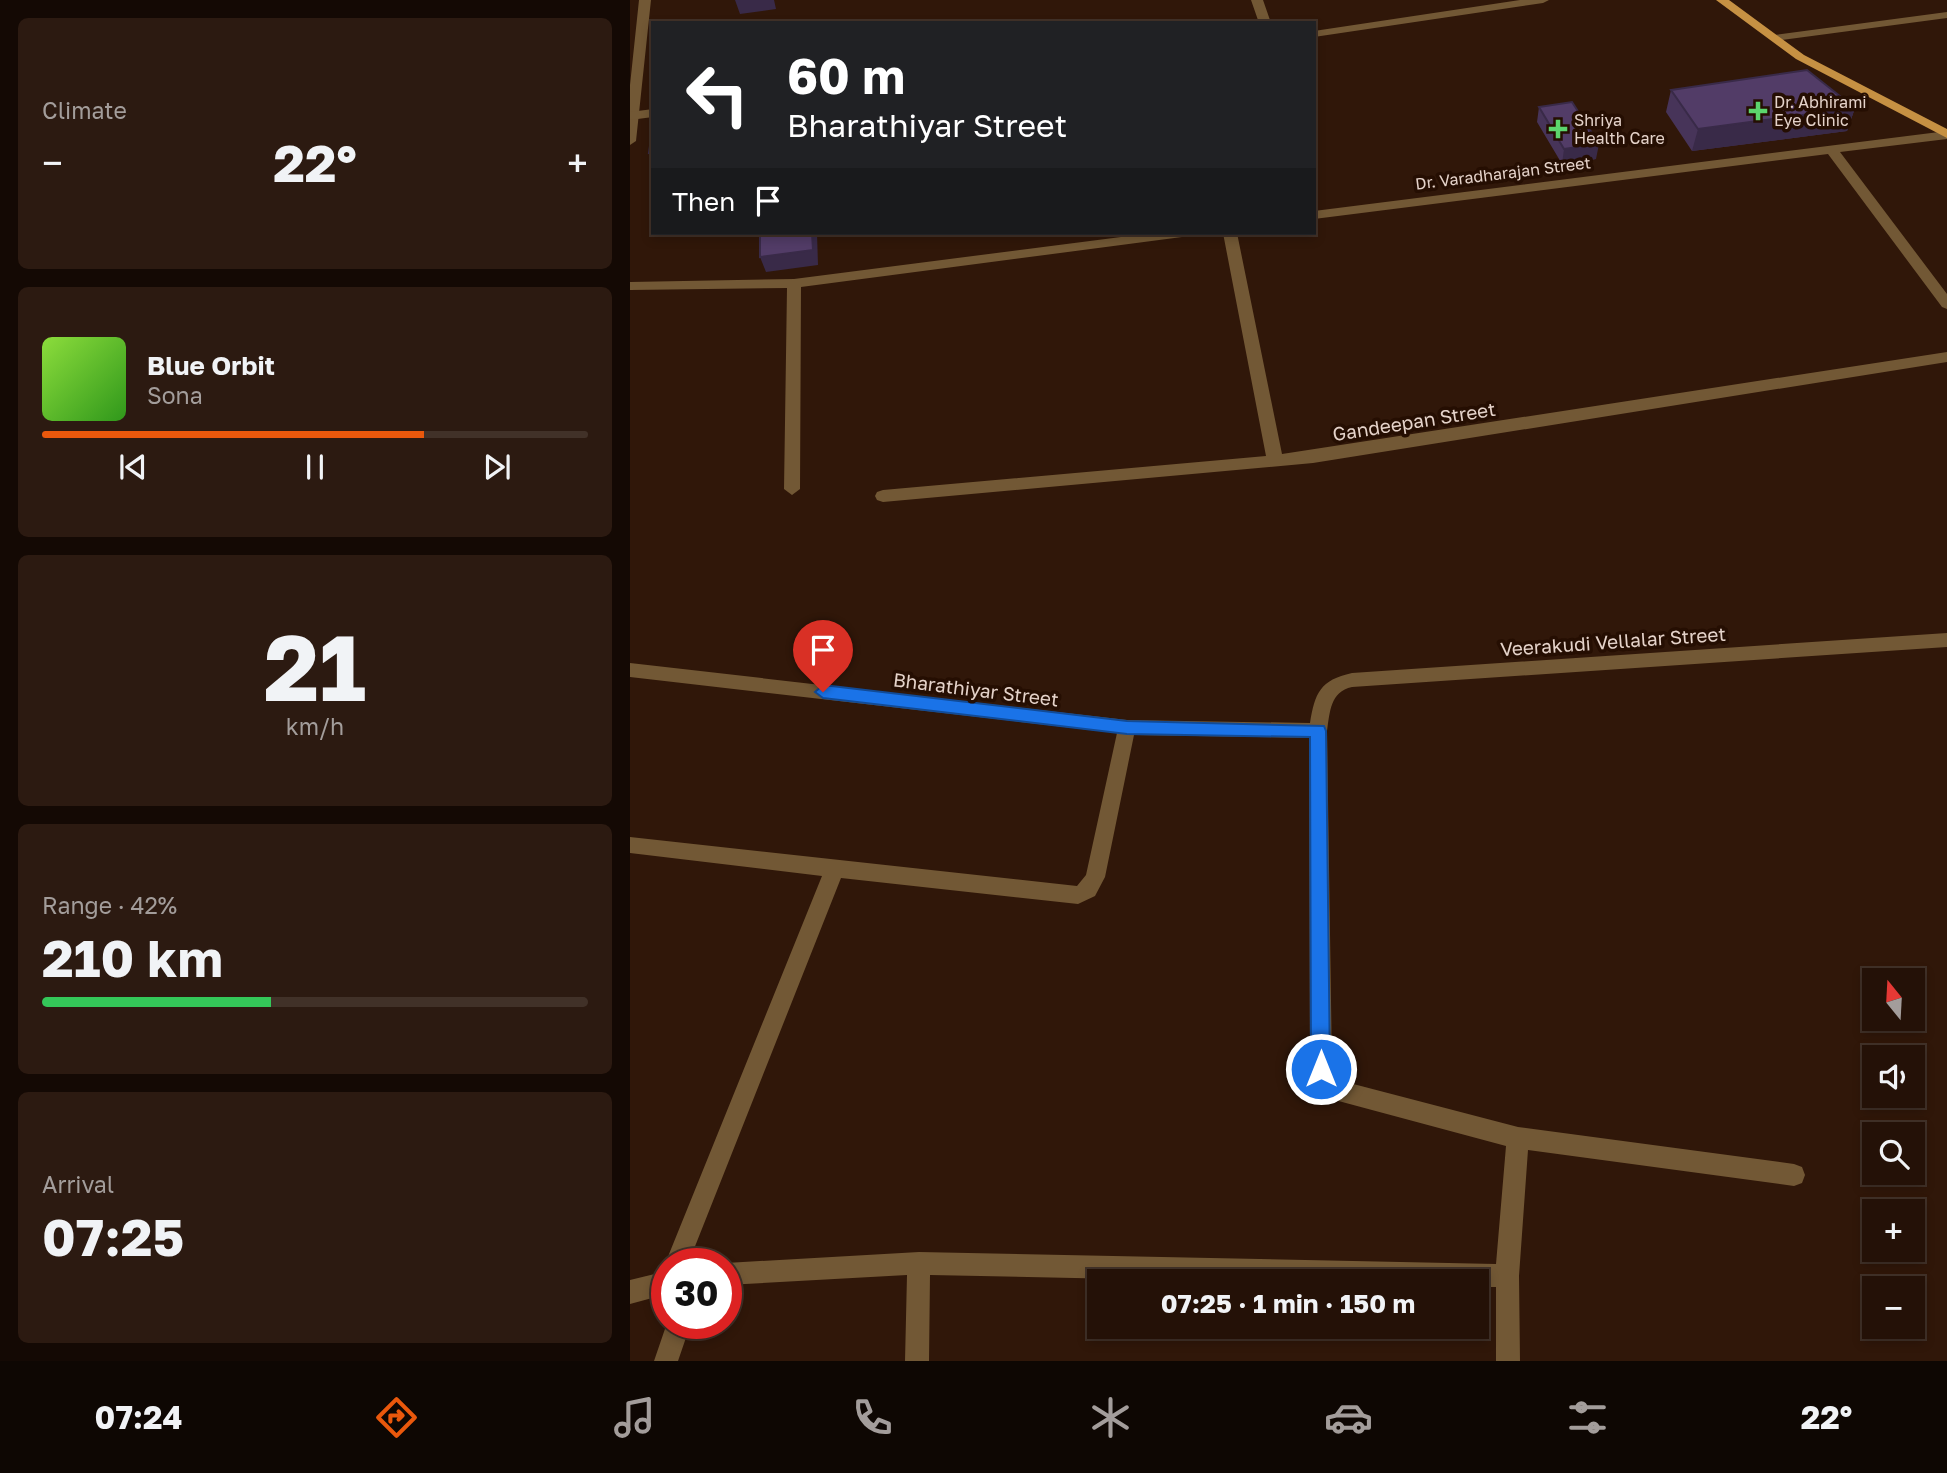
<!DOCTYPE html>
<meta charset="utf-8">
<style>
:root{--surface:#241107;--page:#2c1a11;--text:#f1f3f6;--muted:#a39d9b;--line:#413128;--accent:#ea580c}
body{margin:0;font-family:"Golos Text",sans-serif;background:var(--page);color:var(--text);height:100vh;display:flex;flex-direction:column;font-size:26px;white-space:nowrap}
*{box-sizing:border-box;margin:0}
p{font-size:23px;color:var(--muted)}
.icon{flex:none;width:38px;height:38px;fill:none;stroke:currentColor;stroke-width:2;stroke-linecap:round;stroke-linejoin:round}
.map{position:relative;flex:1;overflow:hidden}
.sheet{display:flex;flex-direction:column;gap:18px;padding:18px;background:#140904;width:630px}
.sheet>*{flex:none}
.guide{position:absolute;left:21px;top:21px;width:665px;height:214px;border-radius:0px;box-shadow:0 4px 10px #0003,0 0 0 2px var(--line);background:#202124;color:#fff;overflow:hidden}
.needle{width:46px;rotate:342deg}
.controls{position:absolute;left:1232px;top:968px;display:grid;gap:14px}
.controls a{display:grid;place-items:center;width:63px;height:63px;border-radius:0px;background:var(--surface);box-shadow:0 4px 10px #0003,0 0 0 2px var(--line);font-size:35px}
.speed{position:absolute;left:21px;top:1248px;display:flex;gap:14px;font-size:35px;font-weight:700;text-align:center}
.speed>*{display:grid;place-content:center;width:91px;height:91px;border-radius:50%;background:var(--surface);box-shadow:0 4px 10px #0003,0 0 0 2px var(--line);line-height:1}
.speed .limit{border:10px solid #d22;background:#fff;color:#111}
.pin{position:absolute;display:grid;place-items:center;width:60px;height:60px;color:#fff;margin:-72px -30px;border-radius:50% 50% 50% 0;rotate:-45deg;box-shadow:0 0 7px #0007}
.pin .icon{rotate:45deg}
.me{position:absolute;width:77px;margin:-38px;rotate:0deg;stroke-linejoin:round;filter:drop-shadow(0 0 5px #0008)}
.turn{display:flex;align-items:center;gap:24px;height:147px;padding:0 21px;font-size:32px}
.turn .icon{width:91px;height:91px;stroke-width:2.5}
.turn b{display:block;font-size:49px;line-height:60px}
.then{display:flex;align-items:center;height:66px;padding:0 21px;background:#0003;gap:14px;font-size:26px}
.big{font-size:52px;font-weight:700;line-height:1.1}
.sheet .widget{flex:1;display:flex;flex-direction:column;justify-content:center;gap:10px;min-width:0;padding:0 24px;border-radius:10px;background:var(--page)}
.sheet .dial{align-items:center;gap:0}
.dial b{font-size:91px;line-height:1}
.song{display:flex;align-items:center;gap:21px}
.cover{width:84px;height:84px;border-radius:10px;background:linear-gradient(135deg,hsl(90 70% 55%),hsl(110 70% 35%))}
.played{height:7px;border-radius:4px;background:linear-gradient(90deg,var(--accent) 70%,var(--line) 70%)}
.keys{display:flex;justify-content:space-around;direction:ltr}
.heat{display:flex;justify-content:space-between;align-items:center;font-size:38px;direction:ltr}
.charge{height:10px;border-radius:5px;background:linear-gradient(90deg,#34c759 42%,var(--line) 0)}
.trip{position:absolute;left:457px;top:1269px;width:402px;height:70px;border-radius:0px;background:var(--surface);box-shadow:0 4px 10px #0003,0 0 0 2px var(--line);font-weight:700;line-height:70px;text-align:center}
.menu{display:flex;height:112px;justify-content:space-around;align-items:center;background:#0e0703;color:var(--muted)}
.menu .icon{width:49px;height:49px}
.menu .current{color:var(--accent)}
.menu b{font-size:32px;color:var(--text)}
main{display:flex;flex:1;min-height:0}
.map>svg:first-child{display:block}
</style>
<main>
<section class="sheet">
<div class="widget"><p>Climate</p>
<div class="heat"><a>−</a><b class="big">22°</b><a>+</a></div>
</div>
<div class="widget">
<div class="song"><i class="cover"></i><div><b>Blue Orbit</b><p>Sona</p></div></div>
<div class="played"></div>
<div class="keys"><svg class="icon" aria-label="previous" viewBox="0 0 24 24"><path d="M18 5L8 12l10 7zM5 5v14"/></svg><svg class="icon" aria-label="pause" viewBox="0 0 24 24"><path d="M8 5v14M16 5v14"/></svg><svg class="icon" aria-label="next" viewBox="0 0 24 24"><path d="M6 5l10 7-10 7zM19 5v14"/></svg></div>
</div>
<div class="widget dial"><b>21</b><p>km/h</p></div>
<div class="widget"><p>Range · 42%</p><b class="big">210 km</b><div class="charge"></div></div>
<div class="widget"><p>Arrival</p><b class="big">07:25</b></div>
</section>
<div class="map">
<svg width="1317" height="1361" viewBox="0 0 1317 1361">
<rect width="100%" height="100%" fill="#301709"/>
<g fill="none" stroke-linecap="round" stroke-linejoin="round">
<path fill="#725835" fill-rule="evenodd" d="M 9,0 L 21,0 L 6,141 L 0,145 L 0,85 Z
M 621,0 L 633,0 L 641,23 L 629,23 Z
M 1317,12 L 1317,18 L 1145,41 L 1139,38 L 1145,35 Z
M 1317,131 L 1317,139 L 1210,152 L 1317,294 L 1317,309 L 1312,307 L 1198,154 L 684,219 L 684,211 Z
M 522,233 L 559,233 L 552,237 L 171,287 L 170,489 L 162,495 L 154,489 L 157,288 L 0,290 L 0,282 L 164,279 Z
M 593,233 L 607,233 L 652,454 L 1317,352 L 1317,362 L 683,463 L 253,502 L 247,500 L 245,496 L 247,492 L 253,490 L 636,456 Z
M 1317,633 L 1317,647 L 722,687 C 700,692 700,712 697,731 L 702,1068 L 708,1080 L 888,1127 L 1164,1164 L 1172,1167 L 1175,1175 L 1172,1183 L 1164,1186 L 898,1150 L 889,1276 L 890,1361 L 866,1361 L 866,1287 L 847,1287 L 847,1281 L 584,1281 L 300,1275 L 299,1361 L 275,1361 L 277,1275 L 96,1285 L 96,1264 L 94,1264 L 96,1263 L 289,1252 L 866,1264 L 876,1146 L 701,1099 L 693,1096 L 680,1069 L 679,738 L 504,735 L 475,877 L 465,896 L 448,904 L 211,878 L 58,1264 L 37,1264 L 37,1269 L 35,1264 L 192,876 L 0,853 L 0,837 L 447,886 L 456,875 L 487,733 L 0,677 L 0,663 L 497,720 L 680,723 C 685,693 690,680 722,673 Z
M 37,1271 L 37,1294 L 0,1304 L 0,1280 Z
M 37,1323 L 61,1323 L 48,1361 L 24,1361 Z"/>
<path fill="#725835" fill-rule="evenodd" d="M 890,0 L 919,0 L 913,3 L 684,37 L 684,31 Z
M 23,109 L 23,117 L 0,120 L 0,112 Z"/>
<path fill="#c69143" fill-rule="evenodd" d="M 1086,0 L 1099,0 L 1174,55 L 1317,129 L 1317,138 L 1166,59 Z"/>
</g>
<path fill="#473459" d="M 1041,90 L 1225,108 L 1217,131 L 1062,151 L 1036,112 Z
M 909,107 L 966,159 L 932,164 L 907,122 Z
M 23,125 L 23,162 L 19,153 Z"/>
<path fill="#392a48" d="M 105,0 L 144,0 L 146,9 L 110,14 Z
M 1225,108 L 1217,131 L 1062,151 L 1068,129 Z
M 969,144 L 966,159 L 932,164 L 934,149 Z
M 182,233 L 187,233 L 188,265 L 136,272 L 130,257 Z"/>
<path fill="#523c67" stroke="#392a48" stroke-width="2" d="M 1177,70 L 1225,108 L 1068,129 L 1041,90 Z
M 942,102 L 969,144 L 934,149 L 909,107 Z
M 23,125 L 23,152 L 19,153 Z
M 130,233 L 182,233 L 183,250 L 130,257 Z"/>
<path fill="#1a73e8" stroke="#114b97" stroke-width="2" d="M 193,685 L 497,721 L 694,726 L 696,731 L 700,1069 L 697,1076 L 691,1078 L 684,1076 L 681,1069 L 680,737 L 497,734 L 193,698 L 185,692 Z"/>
<g fill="#5cd56d" stroke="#250e02" stroke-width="2.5">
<path d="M1124.5 100.5h7v7h7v7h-7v7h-7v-7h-7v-7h7z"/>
<path d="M924.5 118.5h7v7h7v7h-7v7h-7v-7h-7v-7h7z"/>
</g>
<g text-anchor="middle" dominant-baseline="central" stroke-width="7" stroke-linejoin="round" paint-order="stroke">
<g font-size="16" fill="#e5d3ca" stroke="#250e02" text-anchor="start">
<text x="1144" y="102">Dr. Abhirami<tspan x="1144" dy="18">Eye Clinic</tspan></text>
<text x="944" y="120">Shriya<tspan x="944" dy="18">Health Care</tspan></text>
</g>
<g font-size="16" fill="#e5d3ca" stroke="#250e02">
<text transform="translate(873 173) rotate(-7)">Dr. Varadharajan Street</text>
</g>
<g font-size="19" fill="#e5d3ca" stroke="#250e02">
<text transform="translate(784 421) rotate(-9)">Gandeepan Street</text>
<text transform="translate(983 641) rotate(-4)">Veerakudi Vellalar Street</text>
<text transform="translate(346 689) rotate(7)">Bharathiyar Street</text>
</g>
</g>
</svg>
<div class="controls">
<a><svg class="needle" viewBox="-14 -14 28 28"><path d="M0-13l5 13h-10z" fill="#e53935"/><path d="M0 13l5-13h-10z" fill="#a39d9b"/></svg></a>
<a><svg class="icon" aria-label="sound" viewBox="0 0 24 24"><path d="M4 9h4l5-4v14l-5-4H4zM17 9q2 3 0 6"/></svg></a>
<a><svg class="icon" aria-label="search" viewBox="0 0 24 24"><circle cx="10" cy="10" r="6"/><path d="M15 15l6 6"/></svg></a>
<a>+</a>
<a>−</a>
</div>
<div class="speed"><div class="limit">30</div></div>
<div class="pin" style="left:193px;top:692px;background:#d93025"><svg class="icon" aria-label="arrive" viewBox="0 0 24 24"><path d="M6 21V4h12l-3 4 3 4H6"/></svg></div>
<svg class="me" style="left:691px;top:1069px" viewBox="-20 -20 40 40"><circle r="17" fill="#1a73e8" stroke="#fff" stroke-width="3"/><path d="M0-11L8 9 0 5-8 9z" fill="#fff"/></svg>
<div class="trip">07:25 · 1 min · 150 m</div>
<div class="guide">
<div class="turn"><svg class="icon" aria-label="left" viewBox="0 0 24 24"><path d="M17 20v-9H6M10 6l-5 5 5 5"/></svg><div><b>60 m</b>Bharathiyar Street</div></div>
<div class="then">Then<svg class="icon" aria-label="arrive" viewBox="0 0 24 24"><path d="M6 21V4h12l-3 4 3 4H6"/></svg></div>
</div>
</div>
</main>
<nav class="menu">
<b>07:24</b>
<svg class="icon current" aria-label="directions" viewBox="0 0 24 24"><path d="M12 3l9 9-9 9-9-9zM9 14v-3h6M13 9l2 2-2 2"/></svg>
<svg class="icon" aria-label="music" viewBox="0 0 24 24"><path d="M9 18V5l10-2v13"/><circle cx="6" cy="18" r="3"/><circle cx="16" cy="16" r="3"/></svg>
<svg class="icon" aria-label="phone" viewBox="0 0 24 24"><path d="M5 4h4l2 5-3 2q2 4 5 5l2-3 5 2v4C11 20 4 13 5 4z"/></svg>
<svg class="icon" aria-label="climate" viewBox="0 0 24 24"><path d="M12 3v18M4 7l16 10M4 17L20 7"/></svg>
<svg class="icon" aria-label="car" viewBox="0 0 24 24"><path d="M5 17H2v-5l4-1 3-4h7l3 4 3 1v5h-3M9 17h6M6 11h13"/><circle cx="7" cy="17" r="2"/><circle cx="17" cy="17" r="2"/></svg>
<svg class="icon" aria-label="filters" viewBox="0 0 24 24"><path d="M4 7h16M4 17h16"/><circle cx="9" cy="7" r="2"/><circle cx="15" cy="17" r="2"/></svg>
<b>22°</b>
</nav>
